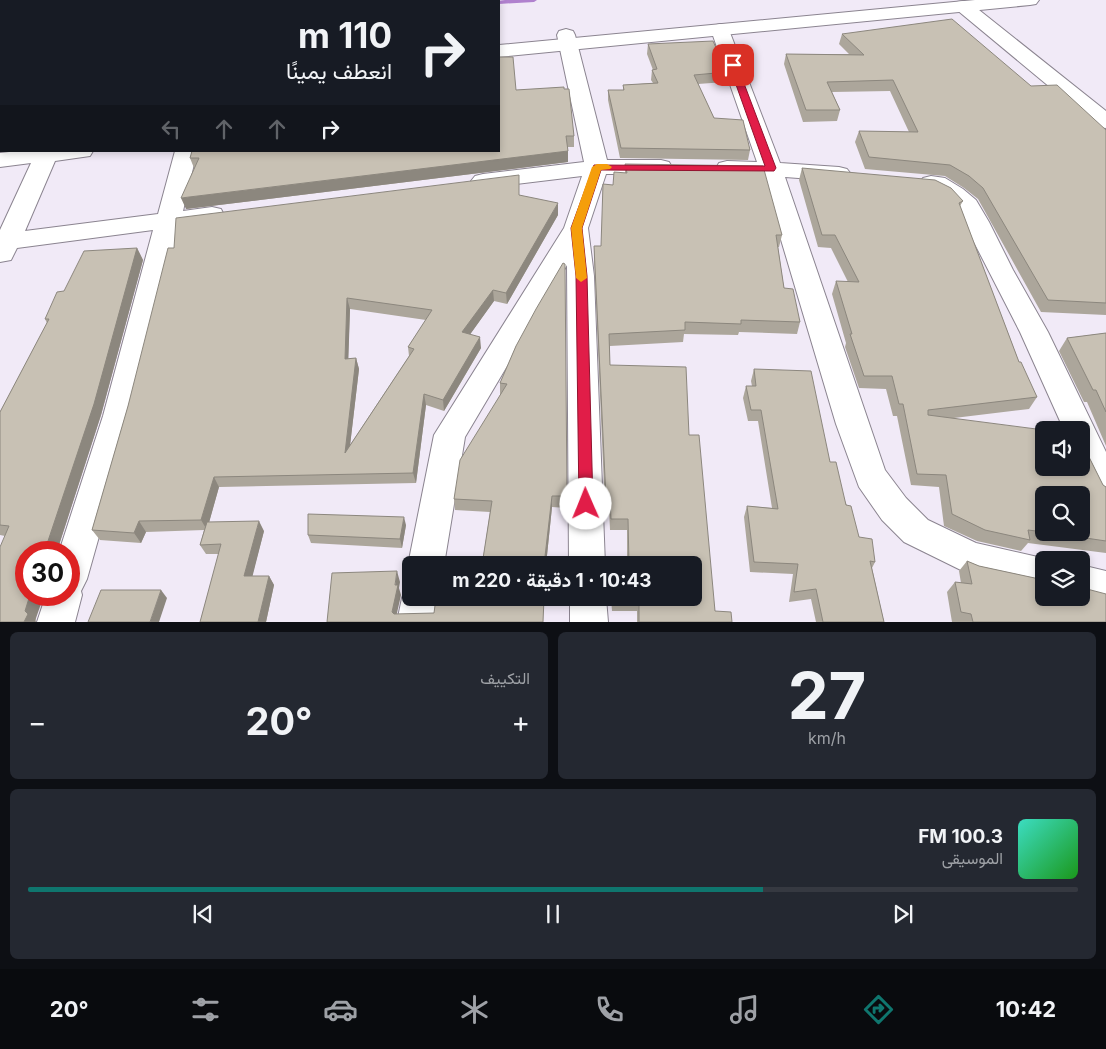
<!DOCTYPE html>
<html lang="ar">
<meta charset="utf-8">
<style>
:root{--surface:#171b24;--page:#242831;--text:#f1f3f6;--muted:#9ea1a6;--line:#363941;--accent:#0f766e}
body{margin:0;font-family:Inter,Vazirmatn,sans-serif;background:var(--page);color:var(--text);direction:rtl;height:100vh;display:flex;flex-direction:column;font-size:19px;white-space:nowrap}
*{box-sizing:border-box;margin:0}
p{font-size:16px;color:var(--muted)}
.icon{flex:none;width:28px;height:28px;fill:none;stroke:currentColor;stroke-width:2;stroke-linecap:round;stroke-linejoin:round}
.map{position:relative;height:622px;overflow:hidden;direction:ltr}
.sheet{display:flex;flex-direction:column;gap:10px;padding:10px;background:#0d0f14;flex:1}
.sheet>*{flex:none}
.banner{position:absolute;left:0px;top:0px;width:500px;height:152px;box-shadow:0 2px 8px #0003;direction:rtl;background:#171b24;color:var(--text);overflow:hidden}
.controls{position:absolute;left:1035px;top:421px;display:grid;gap:10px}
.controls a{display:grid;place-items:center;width:55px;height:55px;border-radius:8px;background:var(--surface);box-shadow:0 2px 8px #0003;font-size:25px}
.speed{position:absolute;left:15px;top:541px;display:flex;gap:10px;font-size:25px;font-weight:700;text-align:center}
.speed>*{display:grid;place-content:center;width:65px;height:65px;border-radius:50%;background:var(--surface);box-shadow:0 2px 8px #0003;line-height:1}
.speed .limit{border:8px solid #d22;background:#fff;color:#111}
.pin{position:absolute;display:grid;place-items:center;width:42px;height:42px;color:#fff;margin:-21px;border-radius:10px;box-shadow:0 2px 8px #0006}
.me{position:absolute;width:55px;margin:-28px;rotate:359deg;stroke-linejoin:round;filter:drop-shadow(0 0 4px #0008)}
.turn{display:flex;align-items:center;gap:18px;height:105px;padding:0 25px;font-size:22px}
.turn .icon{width:65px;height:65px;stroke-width:2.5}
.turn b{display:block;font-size:35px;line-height:42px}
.lanes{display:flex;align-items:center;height:48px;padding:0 25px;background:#0003;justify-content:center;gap:25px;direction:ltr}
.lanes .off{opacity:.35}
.big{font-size:38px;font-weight:700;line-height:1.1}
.sheet .tile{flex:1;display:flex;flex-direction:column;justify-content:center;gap:8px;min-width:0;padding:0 18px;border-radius:8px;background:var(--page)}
.sheet .dial{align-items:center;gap:0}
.dial b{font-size:65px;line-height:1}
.song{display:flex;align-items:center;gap:15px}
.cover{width:60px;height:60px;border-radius:8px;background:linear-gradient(135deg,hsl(170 70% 55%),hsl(120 70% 35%))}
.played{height:5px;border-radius:2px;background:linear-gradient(90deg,var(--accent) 70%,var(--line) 70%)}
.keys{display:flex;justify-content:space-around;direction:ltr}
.heat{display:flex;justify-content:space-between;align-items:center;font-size:28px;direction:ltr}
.sheet .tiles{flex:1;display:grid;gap:10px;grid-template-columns:1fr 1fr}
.tile:last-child{grid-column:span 2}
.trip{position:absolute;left:402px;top:556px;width:300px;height:50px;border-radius:8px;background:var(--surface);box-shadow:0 2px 8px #0003;font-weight:700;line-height:50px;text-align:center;direction:rtl}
.menu{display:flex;height:80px;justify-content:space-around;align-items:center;background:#090b0e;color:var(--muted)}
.menu .icon{width:35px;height:35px}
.menu .active{color:var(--accent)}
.menu b{font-size:22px;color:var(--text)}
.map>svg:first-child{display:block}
</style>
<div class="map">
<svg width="1106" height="622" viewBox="0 0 1106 622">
<rect width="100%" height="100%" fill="#f1eaf7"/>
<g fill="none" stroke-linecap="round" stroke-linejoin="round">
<path fill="#b081ce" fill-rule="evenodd" d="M 505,0 L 537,0 L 534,2 L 499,4 L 499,1 L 497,1 Z
M 0,29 L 1,29 L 1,33 L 0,33 Z"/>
<defs>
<path id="minor" d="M 963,1 L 969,2 L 1106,111 L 1106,128 L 1098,127 L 957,10 L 954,6 L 957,2 Z
M 720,24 L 727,26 L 729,30 L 780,163 L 839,167 L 847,169 L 851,174 L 847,179 L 839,181 L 785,177 L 885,470 L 906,498 L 928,520 L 976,543 L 1051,560 L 1044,560 L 1044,591 L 971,575 L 904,542 L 882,520 L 859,487 L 836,424 L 762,176 L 719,173 L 716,168 L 719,163 L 727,161 L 757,162 L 711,30 L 713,26 Z
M 566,29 L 573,31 L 575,35 L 607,160 L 661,160 L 669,162 L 672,167 L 669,172 L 661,174 L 606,174 L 588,228 L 594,276 L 605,565 L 569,565 L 567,265 L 465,437 L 444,565 L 411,565 L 411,572 L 408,565 L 434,435 L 564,228 L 582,176 L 483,188 L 475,186 L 471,181 L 475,176 L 483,174 L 584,162 L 557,35 L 559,31 Z
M 18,151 L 93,151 L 90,156 L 55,161 L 25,231 L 158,214 L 175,151 L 197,151 L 183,211 L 212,207 L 221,209 L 224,215 L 221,221 L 179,227 L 133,416 L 87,579 L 81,591 L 82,595 L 75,622 L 37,622 L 46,595 L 69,595 L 69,552 L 59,552 L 103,416 L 153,230 L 17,248 L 11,260 L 0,262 L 0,230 L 31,163 L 0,167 L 0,153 Z
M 931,176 L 945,178 L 963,189 L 976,200 L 989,222 L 1013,270 L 1048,332 L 1106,452 L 1106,500 L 1094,496 L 1081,468 L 1081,430 L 1064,430 L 1020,332 L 957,209 C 947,199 937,192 923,188 L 919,183 L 923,178 Z
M 1081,565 L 1106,571 L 1106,605 L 1077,598 L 1081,598 Z
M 411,584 L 411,598 L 438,598 L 435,622 L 397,622 L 402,598 L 407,586 Z
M 570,598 L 606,598 L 608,622 L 570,622 Z"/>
<path id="tertiary" d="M 975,0 L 1039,0 L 1036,4 L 1030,5 L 499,57 L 499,45 Z
M 0,91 L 1,91 L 1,103 L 0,103 Z"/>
</defs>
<use href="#minor" stroke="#8b8490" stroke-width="2"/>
<use href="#tertiary" stroke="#8b8490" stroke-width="2"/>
<use href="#minor" fill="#fff" fill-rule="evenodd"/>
<use href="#tertiary" fill="#fff" fill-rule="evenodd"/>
</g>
<path fill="#aca69b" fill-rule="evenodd" d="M 842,34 L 1031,86 L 1106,130 L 1106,315 L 1041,312 L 978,199 L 964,188 L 945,176 L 865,169 L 855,142 L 859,131 L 909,132 L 890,91 L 832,92 L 840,110 L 837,121 L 803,122 L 784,64 L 786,54 L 849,54 L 839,44 Z
M 648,44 L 727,72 L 725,82 L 698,84 L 714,118 L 750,150 L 748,160 L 620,158 L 608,100 L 608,90 L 623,90 L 623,85 L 653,83 L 651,80 L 652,70 L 653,70 L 647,54 Z
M 564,89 L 574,136 L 574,147 L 568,147 L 568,162 L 186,209 L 194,168 L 190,158 L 516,90 Z
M 625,164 L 782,235 L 779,247 L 778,247 L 784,288 L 800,322 L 797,334 L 739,332 L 738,335 L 684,334 L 683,342 L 610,346 L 610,365 L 689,435 L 715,611 L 732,622 L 637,622 L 637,611 L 612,611 L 611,598 L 694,598 L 694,565 L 627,565 L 627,530 L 610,530 L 609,510 L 605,510 L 594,258 L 594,246 L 601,246 L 613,185 L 625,173 Z
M 802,168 L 963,201 L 960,206 L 1019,362 L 1037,397 L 1029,409 L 954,418 L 1089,457 L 1103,485 L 1106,487 L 1106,553 L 1028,543 L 1021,551 L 977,541 L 944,526 L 939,487 L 911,485 L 897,416 L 893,416 L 886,389 L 859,388 L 845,347 L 846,343 L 832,294 L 836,281 L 848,282 L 831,248 L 818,247 L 799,180 Z
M 519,195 L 558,215 L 507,304 L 494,301 L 470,334 L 481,348 L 444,411 L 426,405 L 416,483 L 219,487 L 209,522 L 264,531 L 252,576 L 269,576 L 274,585 L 266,622 L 200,622 L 219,554 L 206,554 L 200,545 L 204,530 L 146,532 L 141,543 L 100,540 L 92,530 L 174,248 ZM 350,309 L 426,320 L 408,347 L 409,356 L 350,445 L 359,369 L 356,358 L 348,359 Z
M 137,248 L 143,260 L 101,415 L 59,545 L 66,552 L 26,552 L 36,622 L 0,622 L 5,536 L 0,535 L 0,412 L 47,323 L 45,319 L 64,291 Z
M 1106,333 L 1106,446 L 1087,402 L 1084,402 L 1059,351 L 1067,338 Z
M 516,346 L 567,496 L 567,508 L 552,507 L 546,565 L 482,565 L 490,512 L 455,510 L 454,499 L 500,395 L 500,383 Z
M 754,369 L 830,462 L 859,537 L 875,562 L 872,568 L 884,622 L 816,622 L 811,599 L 789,602 L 793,574 L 750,572 L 744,517 L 747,506 L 772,508 L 758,421 L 748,421 L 743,398 L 746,386 L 752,386 L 751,381 Z
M 406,525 L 402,548 L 311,543 L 308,535 Z
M 967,561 L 979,566 L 1087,589 L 1106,622 L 952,622 L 947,592 L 955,582 L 961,583 L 959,571 Z"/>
<path fill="#8c877e" d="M 568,151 L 568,162 L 186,209 L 181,198 Z
M 558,203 L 558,215 L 507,304 L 506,293 Z
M 137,248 L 143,260 L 101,415 L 59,545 L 66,552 L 58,552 L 48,541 Z
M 493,290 L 494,301 L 464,343 L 462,332 Z
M 347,298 L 350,309 L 348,370 L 345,359 Z
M 480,337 L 481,348 L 444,411 L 443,400 Z
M 356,358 L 359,369 L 348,463 L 345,453 Z
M 424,394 L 426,405 L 416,483 L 413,473 Z
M 214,477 L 219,487 L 207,530 L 201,520 Z
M 552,496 L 552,507 L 546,565 L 544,565 Z
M 404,517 L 406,525 L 402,548 L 400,539 Z
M 139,521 L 146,532 L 141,543 L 134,533 Z
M 259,521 L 264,531 L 250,586 L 244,576 Z
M 397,571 L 400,582 L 399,588 L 401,595 L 395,622 L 392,612 Z
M 269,576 L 274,585 L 266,622 L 258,622 Z
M 161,590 L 167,598 L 159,622 L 150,622 Z
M 30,595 L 44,595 L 35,621 L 36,622 L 24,622 L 25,611 Z"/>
<path fill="#c8c1b4" stroke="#8c877e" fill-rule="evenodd" d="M 952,19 L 1031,86 L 1057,85 L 1106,130 L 1106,303 L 1048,300 L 983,188 L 969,176 L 950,165 L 869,157 L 859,131 L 918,132 L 893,80 L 827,82 L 840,110 L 806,110 L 786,54 L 864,55 L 842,34 Z
M 713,41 L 727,72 L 694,75 L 714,118 L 743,120 L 750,150 L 621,148 L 608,90 L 624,90 L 623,85 L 658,83 L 652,70 L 657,69 L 648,44 Z
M 499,57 L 513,57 L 516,90 L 564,87 L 564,89 L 569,89 L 574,136 L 566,136 L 568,151 L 181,198 L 199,158 L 190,158 L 192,151 L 499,151 Z
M 625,164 L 763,166 L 782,235 L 776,235 L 784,288 L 793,289 L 800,322 L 741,320 L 741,324 L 685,322 L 685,330 L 609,334 L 610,365 L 686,367 L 689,435 L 699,435 L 715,611 L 731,612 L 732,622 L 639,622 L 639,601 L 613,601 L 613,598 L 694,598 L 694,565 L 629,565 L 628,519 L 611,519 L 610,499 L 606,499 L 594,246 L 601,246 L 603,184 L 613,185 L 614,172 L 627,173 Z
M 802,168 L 935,180 L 951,188 L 963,201 L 959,203 L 1019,362 L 1021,362 L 1037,397 L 928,410 L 928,415 L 1044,430 L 1044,468 L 1081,468 L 1081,435 L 1089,436 L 1089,457 L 1103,485 L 1106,487 L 1106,541 L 1045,532 L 1081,532 L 1081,495 L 1044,495 L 1044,532 L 1028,530 L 1030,540 L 985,530 L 952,514 L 946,475 L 917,474 L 903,404 L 899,404 L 892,376 L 864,376 L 850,334 L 852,334 L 836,281 L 859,282 L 835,235 L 822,235 Z
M 519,175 L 519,195 L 558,203 L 506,293 L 493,290 L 462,332 L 480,337 L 443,400 L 424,394 L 413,473 L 214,477 L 201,520 L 139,521 L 134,533 L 92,530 L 128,406 L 168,248 L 174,248 L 176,218 ZM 347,298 L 432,310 L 408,347 L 414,349 L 345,453 L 356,358 L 345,359 Z
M 137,248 L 94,404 L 48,541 L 49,543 L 58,543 L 58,552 L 26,552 L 26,595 L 30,595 L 25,611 L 28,614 L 24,622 L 0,622 L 0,547 L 9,526 L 0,525 L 0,412 L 49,319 L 45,319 L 57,292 L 64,291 L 84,251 Z
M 563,263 L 565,264 L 567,496 L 552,496 L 544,565 L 482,565 L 492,501 L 454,499 L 460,460 L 507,384 L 500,383 L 516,346 L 536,309 Z
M 1106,333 L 1106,412 L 1096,390 L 1093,390 L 1067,338 Z
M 754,369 L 811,371 L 830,462 L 836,462 L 846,505 L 851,506 L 859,537 L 872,539 L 875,562 L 870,561 L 884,622 L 823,622 L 816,589 L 794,592 L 798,564 L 754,562 L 747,506 L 778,509 L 761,410 L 751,410 L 746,386 L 756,386 Z
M 308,514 L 404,517 L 400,539 L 308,535 Z
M 259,521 L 244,576 L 269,576 L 258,622 L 200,622 L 221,544 L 200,545 L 207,522 Z
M 967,561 L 979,566 L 1044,580 L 1044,598 L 1081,598 L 1081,586 L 1086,586 L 1087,589 L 1106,594 L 1106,622 L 973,622 L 971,614 L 961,612 L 955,582 L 972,584 Z
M 397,571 L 395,585 L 398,585 L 392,612 L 394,614 L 434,613 L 436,598 L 544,598 L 543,622 L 327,622 L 332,573 Z
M 101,590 L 161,590 L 150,622 L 88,622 Z"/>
<path fill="#e11d48" stroke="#92132f" d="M 733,62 L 737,65 L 776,168 L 774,171 L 601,170 L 582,228 L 587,276 L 593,504 L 591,509 L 586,511 L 581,509 L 579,504 L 576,276 L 571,228 L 594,165 L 765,166 L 729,65 Z"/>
<path fill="#f59e0b" d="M 607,164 L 612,167 L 610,169 L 601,170 L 582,228 L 587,278 L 581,282 L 576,278 L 571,228 L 592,167 L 597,164 Z"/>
</svg>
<div class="controls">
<a><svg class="icon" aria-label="sound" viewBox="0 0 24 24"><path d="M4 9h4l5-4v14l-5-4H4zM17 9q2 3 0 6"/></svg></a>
<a><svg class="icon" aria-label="search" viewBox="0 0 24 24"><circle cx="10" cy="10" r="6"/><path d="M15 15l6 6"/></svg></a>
<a><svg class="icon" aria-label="layers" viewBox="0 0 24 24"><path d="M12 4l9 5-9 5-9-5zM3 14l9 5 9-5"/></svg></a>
</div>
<div class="speed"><div class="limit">30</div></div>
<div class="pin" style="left:733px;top:65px;background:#d93025"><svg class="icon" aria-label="arrive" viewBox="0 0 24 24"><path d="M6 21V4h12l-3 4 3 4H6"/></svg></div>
<svg class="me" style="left:586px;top:504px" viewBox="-20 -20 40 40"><circle r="19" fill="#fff"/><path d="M0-13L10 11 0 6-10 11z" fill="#e11d48"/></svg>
<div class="trip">10:43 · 1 دقيقة · 220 m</div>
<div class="banner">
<div class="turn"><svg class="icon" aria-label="right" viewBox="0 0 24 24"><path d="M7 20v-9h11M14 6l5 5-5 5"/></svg><div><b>110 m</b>انعطف يمينًا</div></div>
<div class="lanes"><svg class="icon off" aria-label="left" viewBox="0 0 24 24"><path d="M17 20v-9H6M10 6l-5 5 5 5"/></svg><svg class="icon off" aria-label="ahead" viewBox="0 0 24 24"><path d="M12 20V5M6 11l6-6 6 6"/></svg><svg class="icon off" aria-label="ahead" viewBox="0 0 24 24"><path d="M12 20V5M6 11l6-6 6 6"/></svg><svg class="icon" aria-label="right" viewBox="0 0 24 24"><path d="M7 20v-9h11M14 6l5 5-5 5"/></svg></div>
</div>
</div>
<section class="sheet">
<div class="tiles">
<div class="tile dial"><b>27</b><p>km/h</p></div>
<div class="tile"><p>التكييف</p>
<div class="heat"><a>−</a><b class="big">20°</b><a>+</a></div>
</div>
<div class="tile">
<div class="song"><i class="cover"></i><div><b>100.3 FM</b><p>الموسيقى</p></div></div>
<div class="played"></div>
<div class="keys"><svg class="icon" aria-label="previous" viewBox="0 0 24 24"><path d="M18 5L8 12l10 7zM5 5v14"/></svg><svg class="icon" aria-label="pause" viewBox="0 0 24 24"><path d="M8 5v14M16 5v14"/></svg><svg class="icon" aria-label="next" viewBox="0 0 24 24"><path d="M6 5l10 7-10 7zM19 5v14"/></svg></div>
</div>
</div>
</section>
<nav class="menu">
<b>10:42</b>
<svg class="icon active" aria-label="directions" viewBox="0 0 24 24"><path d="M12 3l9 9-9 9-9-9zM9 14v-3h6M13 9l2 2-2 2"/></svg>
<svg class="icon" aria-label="music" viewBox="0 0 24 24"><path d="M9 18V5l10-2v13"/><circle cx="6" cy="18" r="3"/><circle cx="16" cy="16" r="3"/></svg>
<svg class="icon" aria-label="phone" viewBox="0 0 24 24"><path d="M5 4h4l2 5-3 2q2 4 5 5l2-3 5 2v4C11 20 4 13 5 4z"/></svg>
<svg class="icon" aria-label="climate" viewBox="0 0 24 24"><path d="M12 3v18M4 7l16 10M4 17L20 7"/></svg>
<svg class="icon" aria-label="car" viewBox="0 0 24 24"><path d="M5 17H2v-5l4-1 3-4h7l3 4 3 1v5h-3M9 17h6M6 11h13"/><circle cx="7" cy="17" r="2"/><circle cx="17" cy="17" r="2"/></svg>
<svg class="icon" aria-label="filters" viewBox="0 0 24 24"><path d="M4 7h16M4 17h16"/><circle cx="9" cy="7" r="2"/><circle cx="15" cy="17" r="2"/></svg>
<b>20°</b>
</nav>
